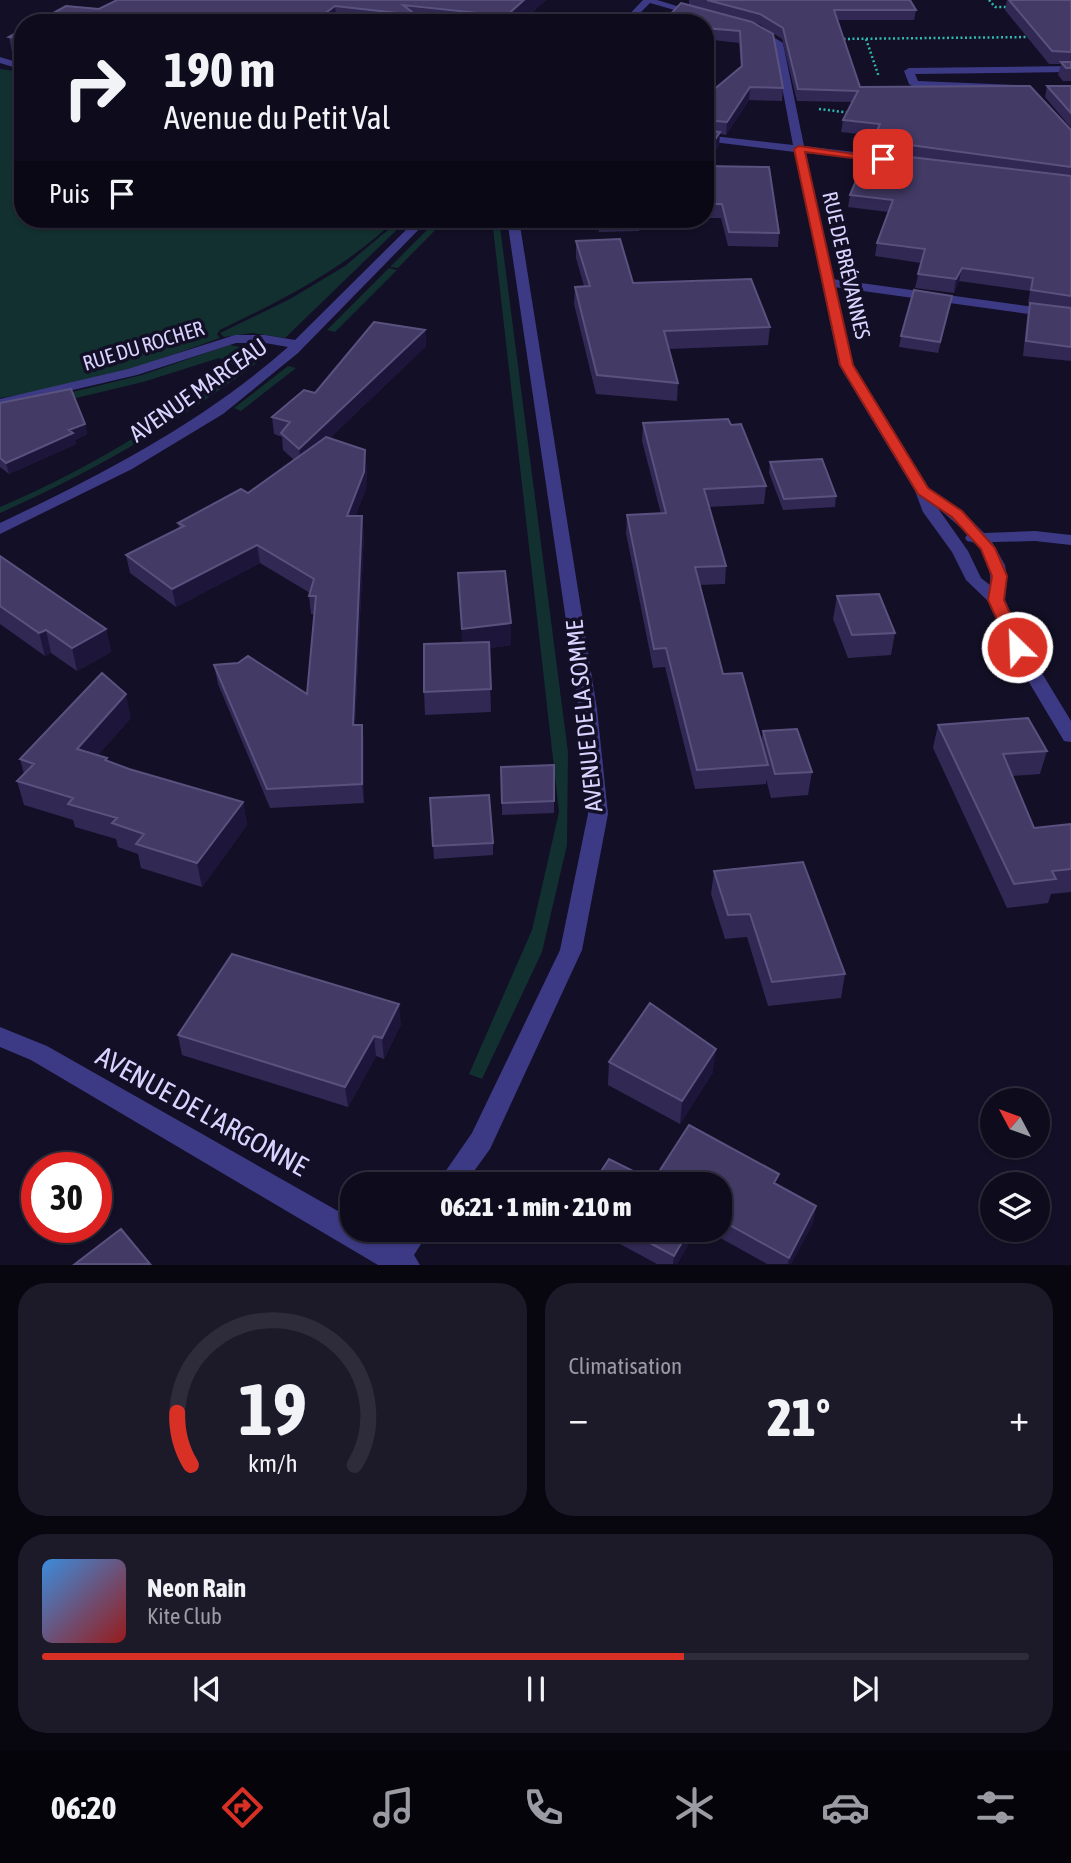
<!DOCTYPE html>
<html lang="fr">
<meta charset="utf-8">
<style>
:root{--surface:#0e0b1c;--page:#1c1929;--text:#f1f3f6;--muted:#9b9ba3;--line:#2e2b3b;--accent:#d93025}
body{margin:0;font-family:"Asap Condensed",sans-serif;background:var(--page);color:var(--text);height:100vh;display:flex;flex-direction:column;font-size:26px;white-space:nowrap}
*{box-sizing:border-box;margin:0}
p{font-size:23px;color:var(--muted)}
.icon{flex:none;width:38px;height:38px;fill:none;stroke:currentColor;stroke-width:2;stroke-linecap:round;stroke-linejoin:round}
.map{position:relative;height:1265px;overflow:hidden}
.panel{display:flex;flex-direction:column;gap:18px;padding:18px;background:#08060f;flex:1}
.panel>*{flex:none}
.banner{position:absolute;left:14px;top:14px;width:700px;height:214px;border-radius:28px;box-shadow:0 2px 5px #0004,0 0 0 2px var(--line);background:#0e0b1c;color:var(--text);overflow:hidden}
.needle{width:46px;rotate:311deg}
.fabs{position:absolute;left:980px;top:1088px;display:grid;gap:14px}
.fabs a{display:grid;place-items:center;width:70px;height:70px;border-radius:50%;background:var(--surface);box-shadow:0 2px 5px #0004,0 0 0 2px var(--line);font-size:35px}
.speed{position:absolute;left:21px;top:1152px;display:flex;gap:14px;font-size:35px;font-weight:700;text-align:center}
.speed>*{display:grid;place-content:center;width:91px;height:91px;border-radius:50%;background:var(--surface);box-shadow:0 2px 5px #0004,0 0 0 2px var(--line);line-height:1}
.speed .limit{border:10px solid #d22;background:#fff;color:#111}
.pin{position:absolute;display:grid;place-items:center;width:60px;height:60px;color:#fff;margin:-30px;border-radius:14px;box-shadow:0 4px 10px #0006}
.me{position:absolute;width:77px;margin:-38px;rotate:336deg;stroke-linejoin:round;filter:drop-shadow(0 0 5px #0008)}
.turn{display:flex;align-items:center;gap:24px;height:147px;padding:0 35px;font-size:32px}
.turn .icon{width:91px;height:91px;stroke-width:2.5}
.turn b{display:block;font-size:49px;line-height:60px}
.then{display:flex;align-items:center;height:66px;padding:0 35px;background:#0003;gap:14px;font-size:26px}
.big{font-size:52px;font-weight:800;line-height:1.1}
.panel .widget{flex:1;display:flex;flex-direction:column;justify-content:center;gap:10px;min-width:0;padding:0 24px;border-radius:28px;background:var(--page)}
.panel .dial{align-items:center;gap:0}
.dial svg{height:182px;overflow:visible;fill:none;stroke:var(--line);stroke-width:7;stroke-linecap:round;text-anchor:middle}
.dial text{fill:var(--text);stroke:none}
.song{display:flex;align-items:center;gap:21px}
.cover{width:84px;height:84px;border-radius:10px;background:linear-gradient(135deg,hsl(210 70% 55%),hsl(0 70% 35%))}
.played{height:7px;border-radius:4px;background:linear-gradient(90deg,var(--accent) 65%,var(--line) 65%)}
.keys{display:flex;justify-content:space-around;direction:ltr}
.heat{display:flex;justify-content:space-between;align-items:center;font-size:38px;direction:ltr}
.panel .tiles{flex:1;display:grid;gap:18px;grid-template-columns:1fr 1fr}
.widget:last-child{grid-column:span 2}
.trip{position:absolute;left:340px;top:1172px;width:392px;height:70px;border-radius:28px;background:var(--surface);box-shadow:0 2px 5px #0004,0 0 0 2px var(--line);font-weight:800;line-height:70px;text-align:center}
.tabs{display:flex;height:112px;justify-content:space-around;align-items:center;background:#06040b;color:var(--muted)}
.tabs .icon{width:49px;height:49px}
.tabs .current{color:var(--accent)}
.tabs b{font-size:32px;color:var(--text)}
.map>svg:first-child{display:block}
</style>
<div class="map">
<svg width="1071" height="1265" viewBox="0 0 1071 1265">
<rect width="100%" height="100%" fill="#130f26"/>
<path fill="#12302f" d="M 0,69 L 23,72 L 23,219 L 392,219 L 388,223 L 391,224 C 340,271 282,300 220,330 L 217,334 L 220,338 L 144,365 L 54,389 L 0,398 Z
M 401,219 L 408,219 L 285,338 L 253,333 L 224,337 L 220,333 L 290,299 L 345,266 Z
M 438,219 L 446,219 L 398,268 L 390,267 Z
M 492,219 L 499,219 L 568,752 L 567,845 L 542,952 L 482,1079 L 469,1074 L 532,930 L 559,812 Z
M 389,268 L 397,270 L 335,332 L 327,330 Z
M 229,345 L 253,349 L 261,360 C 178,422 95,471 0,513 L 0,507 C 86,471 164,421 240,368 L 219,358 L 143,382 L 76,398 L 72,392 L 142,375 Z
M 288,366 L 296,368 L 241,411 L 234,408 Z"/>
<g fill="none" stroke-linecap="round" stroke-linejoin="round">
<path stroke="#2fb8b0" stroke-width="2.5" stroke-dasharray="2 2.5" stroke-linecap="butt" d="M 989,0 L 995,7 L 1011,7
M 839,39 L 1033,37
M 866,39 L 879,77
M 819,109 L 852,113"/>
<path fill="#3d3a85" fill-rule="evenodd" d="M 643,0 L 657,0 L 703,14 L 699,17 L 650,3 L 630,23 L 621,23 Z
M 750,26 L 756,26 L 783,43 L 804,146 L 887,156 L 892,159 L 887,162 L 806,153 L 832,279 L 1071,312 L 1071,320 L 834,287 L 853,365 L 929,488 L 964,513 L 984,533 L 1035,531 L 1071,535 L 1071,545 L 1035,541 L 992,542 L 1005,565 L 1007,577 L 1005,600 L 1026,647 L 1071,721 L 1071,742 L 1064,741 L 1008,647 L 989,602 L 966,580 L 952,552 L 923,512 L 915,491 L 839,365 L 795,152 L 705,141 L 705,135 L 793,145 L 774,44 L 750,30 ZM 937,507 L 968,534 L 965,538 L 967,541 L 976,543 C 985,556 992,569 990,585 L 981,578 L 968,551 Z
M 0,57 L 23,64 L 23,70 L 0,63 Z
M 1071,66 L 1071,72 L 915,74 L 918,81 L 1017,85 L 1017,89 L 1014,90 L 914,87 L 909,84 L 904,71 L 909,68 Z
M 417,219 L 429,219 L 298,353 L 223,414 L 132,469 L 0,534 L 0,523 C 103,474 202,423 288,347 L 265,343 L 236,343 L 137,375 L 0,407 L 0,399 L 128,369 L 235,335 L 265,335 L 295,340 Z
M 507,219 L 519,219 L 597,709 L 608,814 L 582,950 L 490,1149 L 464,1185 L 436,1185 L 472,1133 L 560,950 L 588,814 L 579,709 Z
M 0,1027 L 47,1046 L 352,1219 L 352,1230 L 371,1230 L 392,1242 L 401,1230 L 430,1230 L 414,1255 L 420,1265 L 378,1265 L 31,1060 L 0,1047 Z"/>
</g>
<path fill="#312854" d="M 117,0 L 546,0 L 521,23 L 35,23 L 99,9 Z
M 689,0 L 910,0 L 916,10 L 914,20 L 837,20 L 860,87 L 1071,130 L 1071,361 L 1023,356 L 1027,317 L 1030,304 L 1028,303 L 1030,291 L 959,281 L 954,293 L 915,288 L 921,263 L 875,256 L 877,243 L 888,212 L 848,207 L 850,195 L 871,152 L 873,140 L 875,136 L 841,132 L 843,120 L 852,102 L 797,101 L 782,39 L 759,24 L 755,23 L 783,88 L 782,101 L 749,100 L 726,135 L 720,134 L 719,145 L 705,166 L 779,233 L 778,247 L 728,246 L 721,218 L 705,218 L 705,97 L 741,67 L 739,43 L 705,39 L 705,23 L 689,5 Z
M 1007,0 L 1071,0 L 1071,81 L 1063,81 L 1058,75 L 1061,64 L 1049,64 L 1005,10 Z
M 23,29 L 23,60 L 13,58 L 9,37 Z
M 1047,86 L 1071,86 L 1071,128 L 1045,97 Z
M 596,219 L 691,219 L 640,220 L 639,231 L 599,232 Z
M 576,241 L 633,283 L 770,327 L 768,345 L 669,349 L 678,383 L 677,401 L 596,394 L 574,304 L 575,287 L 584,286 L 576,258 Z
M 950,306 L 938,353 L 899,347 L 901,336 Z
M 425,330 L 426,346 L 330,438 L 367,467 L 366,489 L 355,516 L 364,533 L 355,725 L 362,725 L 364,744 L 364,803 L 270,808 L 218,684 L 214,665 L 307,694 L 314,614 L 311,614 L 309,596 L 310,593 L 260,563 L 176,607 L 130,573 L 126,555 L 179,528 L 178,523 L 248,493 L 294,460 L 283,450 L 282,437 L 274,434 L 272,417 Z
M 0,403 L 85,424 L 87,434 L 75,440 L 76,444 L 9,474 L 0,467 Z
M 643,423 L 766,486 L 764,504 L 709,507 L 726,566 L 725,584 L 699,585 L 723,674 L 761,741 L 763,731 L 812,772 L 808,795 L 771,798 L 766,779 L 766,784 L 695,789 L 665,667 L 653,668 L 626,533 L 627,515 L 661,514 L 642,441 Z
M 770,462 L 836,496 L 835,507 L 783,510 L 769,473 Z
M 0,556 L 106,629 L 111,652 L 77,671 L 51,653 L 45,656 L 0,624 Z
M 458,573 L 511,645 L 489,648 L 491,712 L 425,715 L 424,692 L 463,643 Z
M 837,596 L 895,633 L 891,655 L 848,658 L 833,619 Z
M 131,718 L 98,755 L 107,758 L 108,761 L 129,769 L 243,802 L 247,825 L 202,887 L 141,868 L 138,854 L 118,847 L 116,839 L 75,827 L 73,820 L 24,805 L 17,781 L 24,774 L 20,759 Z
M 938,725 L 1047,751 L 1040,774 L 1012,776 L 1034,828 L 1071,824 L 1071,892 L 1051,894 L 1048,903 L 1007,908 L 933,748 Z
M 554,765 L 554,813 L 502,815 L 501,767 Z
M 430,798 L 493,843 L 493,855 L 434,859 Z
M 714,871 L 845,974 L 841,998 L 768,1006 L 747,937 L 725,939 L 711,894 Z
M 401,1024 L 384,1059 L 376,1056 L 348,1107 L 182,1055 L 178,1035 Z
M 609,1062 L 713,1072 L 680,1124 L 608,1085 Z
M 653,1181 L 777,1185 L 816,1206 L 813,1223 L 791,1264 L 767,1264 L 706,1230 L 719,1230 L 719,1185 Z
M 594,1230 L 697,1230 L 677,1264 L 657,1264 Z"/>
<path fill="#1d163a" d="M 524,0 L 546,0 L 521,23 L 506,23 L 506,16 Z
M 335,6 L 337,23 L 312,23 Z
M 750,87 L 749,100 L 726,135 L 727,122 Z
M 720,132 L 719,145 L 705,166 L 705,154 Z
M 962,268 L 959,281 L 954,293 L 956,279 Z
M 425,330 L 426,346 L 301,466 L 299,449 Z
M 85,424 L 87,434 L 75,440 L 76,444 L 9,474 L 6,463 L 69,430 Z
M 365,450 L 367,467 L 366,489 L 349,534 L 347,516 Z
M 362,516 L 364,533 L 354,744 L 353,725 Z
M 257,545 L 260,563 L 176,607 L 172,589 Z
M 511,623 L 511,645 L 463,652 L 462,629 Z
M 106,629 L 111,652 L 77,671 L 72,648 Z
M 46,630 L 51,653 L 45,656 L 39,633 Z
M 126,694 L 131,718 L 83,772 L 77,749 Z
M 362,725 L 364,744 L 364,803 L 362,784 Z
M 243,802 L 247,825 L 202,887 L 197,863 Z
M 399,1004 L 401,1024 L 384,1059 L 382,1038 Z
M 374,1036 L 376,1056 L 348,1107 L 345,1087 Z
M 716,1049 L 713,1072 L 680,1124 L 682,1101 Z
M 816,1206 L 813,1223 L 791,1264 L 788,1264 L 789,1258 Z
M 689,1230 L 697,1230 L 677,1264 L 673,1264 L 674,1256 Z"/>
<path fill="#433a66" stroke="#5a527e" stroke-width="2" d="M 117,0 L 524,0 L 506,16 L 403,5 L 416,15 L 335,6 L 312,23 L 35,23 L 66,6 L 99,9 Z
M 707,0 L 910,0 L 916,10 L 834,10 L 860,87 L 1030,86 L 1071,130 L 1071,167 L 873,140 L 880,124 L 843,120 L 858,91 L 798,89 L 783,28 L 760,14 Z
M 1009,0 L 1071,0 L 1071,52 L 1052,51 Z
M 681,3 L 752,22 L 773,34 L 783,88 L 750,87 L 727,122 L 705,120 L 705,97 L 742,66 L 740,31 L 705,28 L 705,23 L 662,23 Z
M 23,29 L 23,39 L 9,37 Z
M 1061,62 L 1071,62 L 1071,68 L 1066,68 Z
M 1047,86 L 1071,86 L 1071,113 Z
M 705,130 L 720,132 L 705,154 Z
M 868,152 L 1071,176 L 1071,296 L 1031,290 L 1033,278 L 999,273 L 962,268 L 956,279 L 918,274 L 925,249 L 877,243 L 893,200 L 850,195 Z
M 705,166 L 769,167 L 779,233 L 729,232 L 722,204 L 705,204 Z
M 620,239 L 633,283 L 751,279 L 770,327 L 664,331 L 678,383 L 597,375 L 575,287 L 590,286 L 576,241 Z
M 914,290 L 952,296 L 940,342 L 901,336 Z
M 1030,303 L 1071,308 L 1071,347 L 1026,341 Z
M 374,322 L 425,330 L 299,449 L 281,433 L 290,422 L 272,417 L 304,390 L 315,393 Z
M 71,389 L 85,424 L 69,430 L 73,433 L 6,463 L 0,458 L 0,403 Z
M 728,419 L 731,425 L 741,424 L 766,486 L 704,489 L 726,566 L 695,567 L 723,674 L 742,673 L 768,765 L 697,770 L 666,648 L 654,649 L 627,515 L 666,513 L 643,423 Z
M 326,437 L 365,450 L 364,472 L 347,516 L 362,516 L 353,725 L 362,725 L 362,784 L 267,789 L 214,665 L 238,663 L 248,656 L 307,694 L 316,596 L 309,596 L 314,579 L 257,545 L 172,589 L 126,555 L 184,526 L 178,523 L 241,489 L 248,493 Z
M 822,459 L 836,496 L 784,499 L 770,462 Z
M 0,556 L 106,629 L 72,648 L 46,630 L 39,633 L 0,606 Z
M 505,571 L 511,623 L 462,629 L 458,573 Z
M 879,594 L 895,633 L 852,635 L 837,596 Z
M 489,642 L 491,689 L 424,692 L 424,644 Z
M 102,673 L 126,694 L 77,749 L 107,758 L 105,760 L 129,769 L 243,802 L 197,863 L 136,844 L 144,834 L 112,823 L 117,818 L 68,804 L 73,798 L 17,781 L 34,764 L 20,759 Z
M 1028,718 L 1047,751 L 1003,754 L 1034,828 L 1071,824 L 1071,869 L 1052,871 L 1056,879 L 1014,884 L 938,725 Z
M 797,729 L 812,772 L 775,774 L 763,731 Z
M 554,765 L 554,801 L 502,803 L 501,767 Z
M 489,795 L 493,843 L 433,846 L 430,798 Z
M 803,862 L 845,974 L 772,982 L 750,914 L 728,915 L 714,871 Z
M 232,954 L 399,1004 L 382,1038 L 374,1036 L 345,1087 L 178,1035 Z
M 650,1003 L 716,1049 L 682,1101 L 609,1062 Z
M 689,1125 L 779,1174 L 774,1183 L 816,1206 L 789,1258 L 719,1219 L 719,1185 L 592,1185 L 609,1159 L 653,1181 Z
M 121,1229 L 150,1264 L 75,1264 Z
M 626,1230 L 689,1230 L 674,1256 Z"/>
<path fill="#d93025" stroke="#8d1f18" stroke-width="2" d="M 799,146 L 888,159 L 883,162 L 805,152 L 853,365 L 928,488 L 962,511 L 995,548 L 1007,576 L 1004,600 L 1025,647 L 1022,650 L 1011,650 L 988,600 L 992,576 L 981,549 L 952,517 L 918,494 L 840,365 L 794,149 Z"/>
<g text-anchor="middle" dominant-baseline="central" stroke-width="7" stroke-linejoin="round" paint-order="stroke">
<g font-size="21" fill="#d9d4ff" stroke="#130f26">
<text transform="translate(847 265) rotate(77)">RUE DE BRÉVANNES</text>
<text transform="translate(143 345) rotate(-17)">RUE DU ROCHER</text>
</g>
<g font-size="24" fill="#d9d4ff" stroke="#130f26">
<text transform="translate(198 390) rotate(-35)">AVENUE MARCEAU</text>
<text transform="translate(584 716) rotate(-96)">AVENUE DE LA SOMME</text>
</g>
<g font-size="28" fill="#d9d4ff" stroke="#130f26">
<text transform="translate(202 1111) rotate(29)">AVENUE DE L'ARGONNE</text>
</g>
</g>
</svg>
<div class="fabs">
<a><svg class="needle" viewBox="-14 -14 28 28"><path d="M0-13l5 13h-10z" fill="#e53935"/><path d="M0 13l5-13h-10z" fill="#9b9ba3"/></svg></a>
<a><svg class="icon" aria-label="layers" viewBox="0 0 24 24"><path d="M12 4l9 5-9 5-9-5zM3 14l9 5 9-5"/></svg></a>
</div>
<div class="speed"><div class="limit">30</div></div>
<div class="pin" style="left:883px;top:159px;background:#d93025"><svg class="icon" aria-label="arrive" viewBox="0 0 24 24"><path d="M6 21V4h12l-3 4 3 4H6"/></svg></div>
<svg class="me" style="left:1017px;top:647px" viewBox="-20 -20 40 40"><circle r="17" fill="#d93025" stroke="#fff" stroke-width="3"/><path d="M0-11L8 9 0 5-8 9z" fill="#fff"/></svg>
<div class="trip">06:21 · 1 min · 210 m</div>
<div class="banner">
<div class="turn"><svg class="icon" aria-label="right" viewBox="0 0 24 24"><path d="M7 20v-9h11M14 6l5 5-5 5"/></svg><div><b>190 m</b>Avenue du Petit Val</div></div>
<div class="then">Puis<svg class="icon" aria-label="arrive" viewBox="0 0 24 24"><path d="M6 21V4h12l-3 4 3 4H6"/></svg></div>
</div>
</div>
<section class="panel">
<div class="tiles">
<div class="widget dial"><svg viewBox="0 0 100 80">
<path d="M14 69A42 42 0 1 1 86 69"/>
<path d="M14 69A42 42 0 0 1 8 46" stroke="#d93025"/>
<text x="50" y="56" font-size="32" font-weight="700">19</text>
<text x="50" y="72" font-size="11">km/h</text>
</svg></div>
<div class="widget"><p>Climatisation</p>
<div class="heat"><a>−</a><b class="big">21°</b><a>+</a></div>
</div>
<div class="widget">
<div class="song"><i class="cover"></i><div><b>Neon Rain</b><p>Kite Club</p></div></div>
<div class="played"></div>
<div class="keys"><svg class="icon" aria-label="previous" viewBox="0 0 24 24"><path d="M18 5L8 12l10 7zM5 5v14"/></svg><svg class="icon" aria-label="pause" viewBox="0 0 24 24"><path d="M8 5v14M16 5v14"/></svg><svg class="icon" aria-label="next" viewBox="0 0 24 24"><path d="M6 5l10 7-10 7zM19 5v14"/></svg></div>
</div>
</div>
</section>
<nav class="tabs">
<b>06:20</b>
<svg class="icon current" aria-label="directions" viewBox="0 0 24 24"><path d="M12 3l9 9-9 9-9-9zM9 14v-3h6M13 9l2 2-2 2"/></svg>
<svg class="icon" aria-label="music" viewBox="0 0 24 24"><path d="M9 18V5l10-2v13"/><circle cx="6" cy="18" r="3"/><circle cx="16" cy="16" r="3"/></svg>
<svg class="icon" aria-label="phone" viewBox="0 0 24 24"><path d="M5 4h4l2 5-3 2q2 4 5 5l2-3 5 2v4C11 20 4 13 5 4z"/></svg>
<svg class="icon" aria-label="climate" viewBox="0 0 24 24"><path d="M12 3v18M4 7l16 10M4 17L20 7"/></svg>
<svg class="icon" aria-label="car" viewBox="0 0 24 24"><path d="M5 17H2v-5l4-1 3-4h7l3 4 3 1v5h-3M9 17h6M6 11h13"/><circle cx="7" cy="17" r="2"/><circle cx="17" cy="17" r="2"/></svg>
<svg class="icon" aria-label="filters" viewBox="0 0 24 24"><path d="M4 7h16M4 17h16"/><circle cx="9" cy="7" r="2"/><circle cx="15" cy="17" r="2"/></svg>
</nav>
